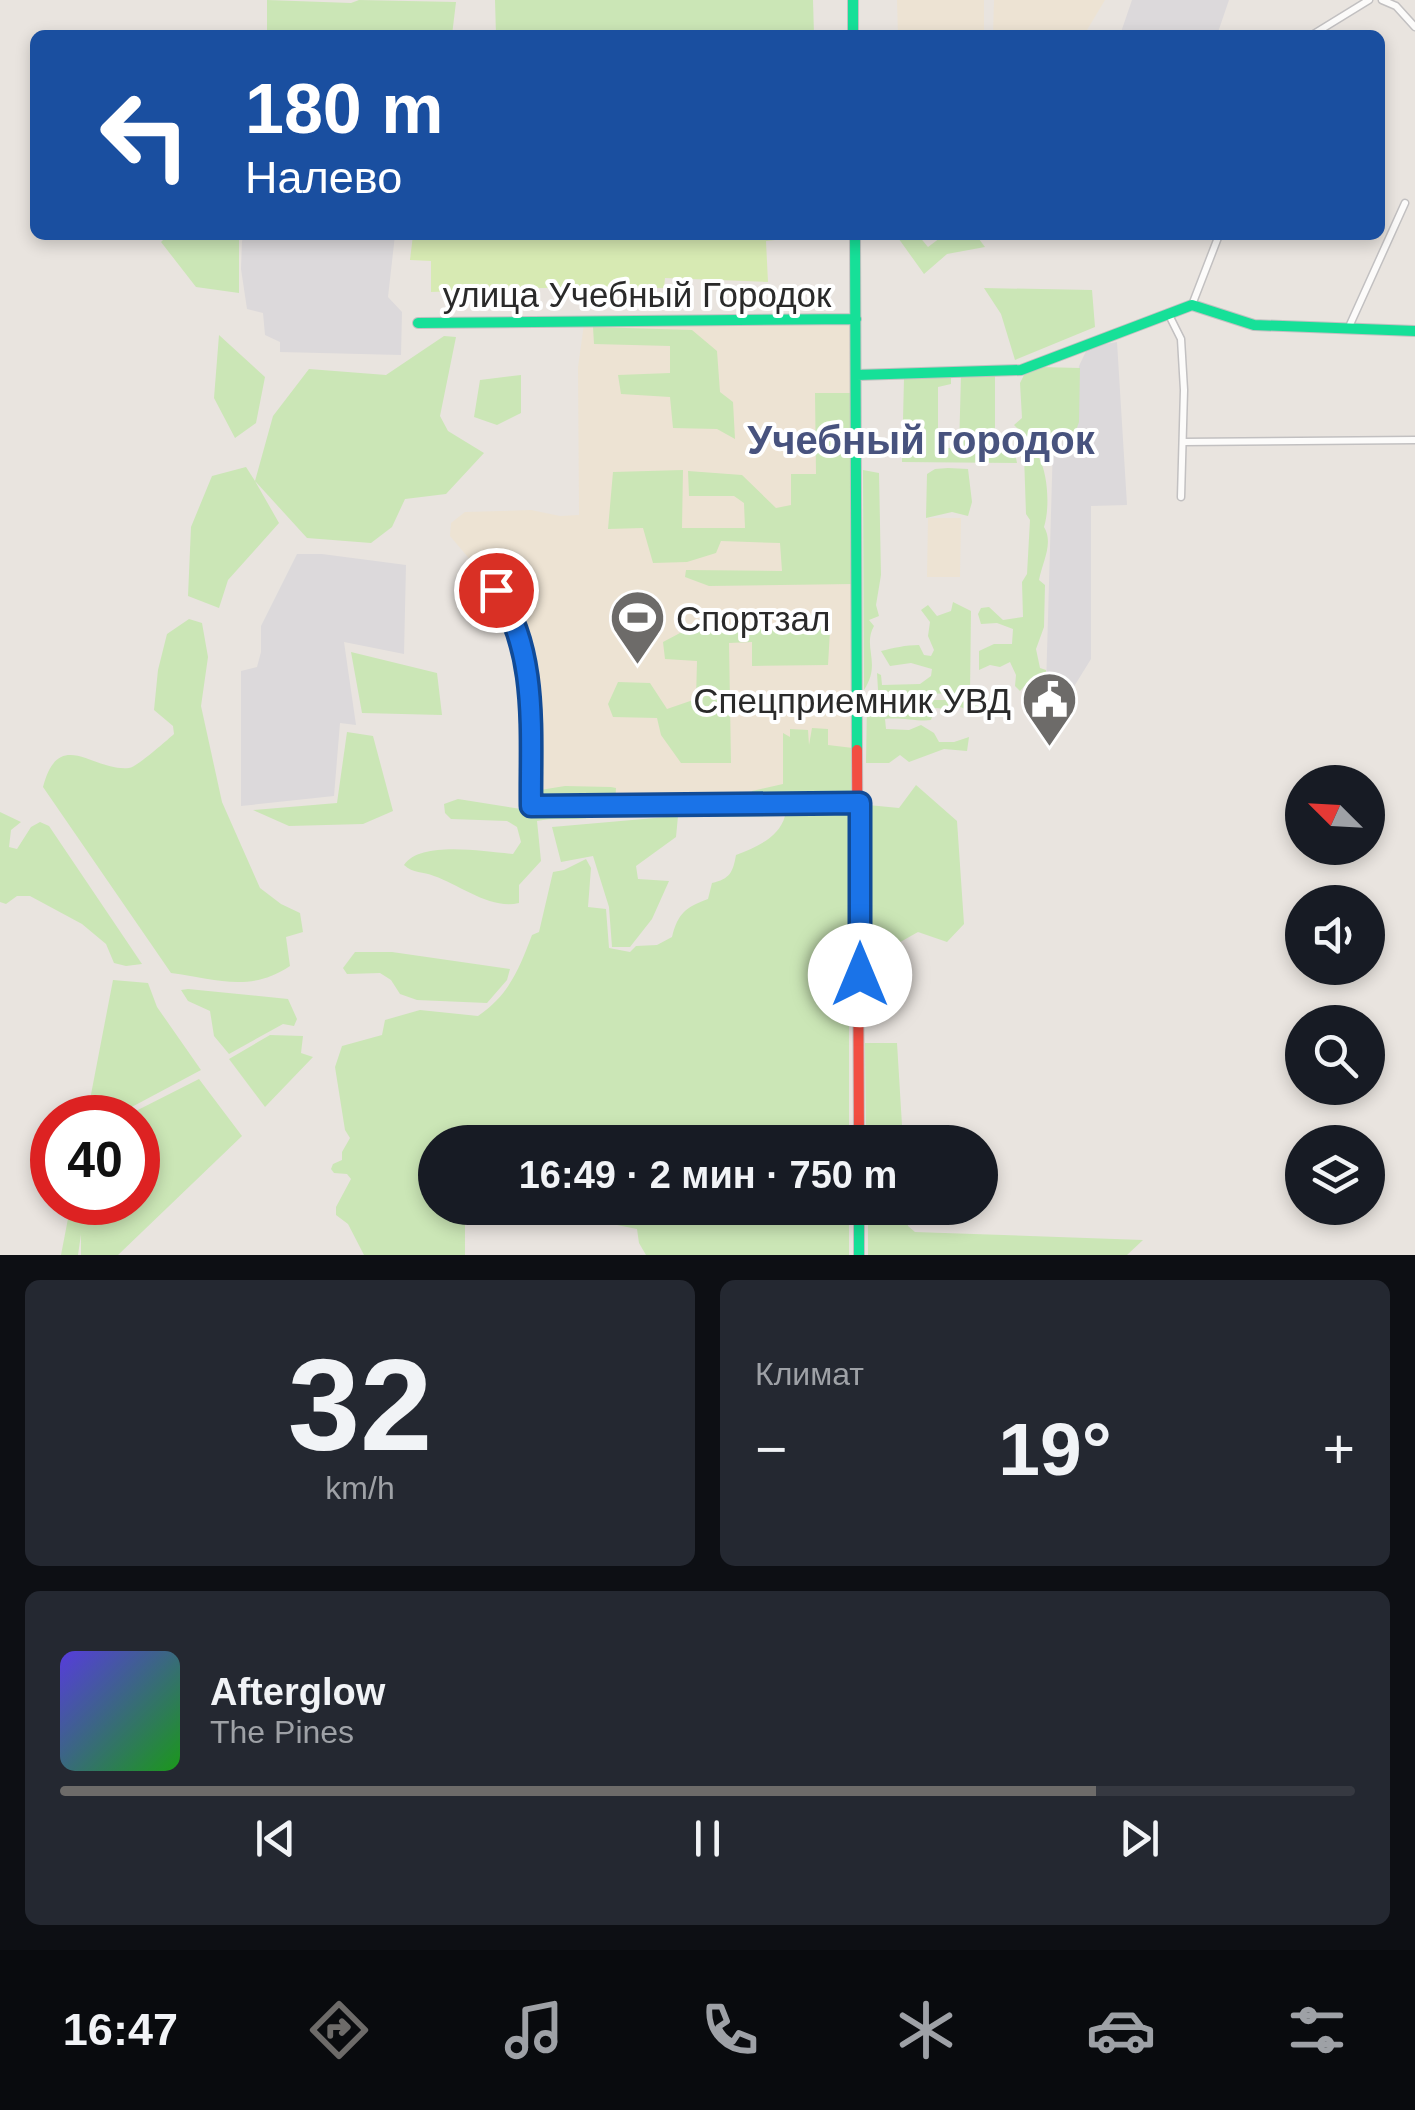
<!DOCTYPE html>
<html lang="ru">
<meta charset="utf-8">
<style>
:root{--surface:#171b24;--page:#242831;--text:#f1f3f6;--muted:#9ea1a6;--line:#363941;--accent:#6d6b69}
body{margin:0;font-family:Helvetica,sans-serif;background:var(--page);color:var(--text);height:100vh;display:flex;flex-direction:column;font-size:38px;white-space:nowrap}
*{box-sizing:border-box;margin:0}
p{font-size:32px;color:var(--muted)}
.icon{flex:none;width:55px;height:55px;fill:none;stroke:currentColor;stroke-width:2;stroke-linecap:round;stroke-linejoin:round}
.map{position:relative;height:1255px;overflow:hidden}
.sheet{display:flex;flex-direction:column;gap:25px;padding:25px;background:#0d0f14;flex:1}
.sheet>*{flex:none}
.top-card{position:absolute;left:30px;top:30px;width:1355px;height:210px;border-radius:15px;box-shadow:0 5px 15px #0003;background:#1a4fa0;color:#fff;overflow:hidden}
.needle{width:65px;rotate:294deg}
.controls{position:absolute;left:1285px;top:765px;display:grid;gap:20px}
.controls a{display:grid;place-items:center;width:100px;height:100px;border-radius:50%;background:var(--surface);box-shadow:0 5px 15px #0003;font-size:50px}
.speed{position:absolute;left:30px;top:1095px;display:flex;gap:20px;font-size:50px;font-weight:700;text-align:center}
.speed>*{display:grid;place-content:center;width:130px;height:130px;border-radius:50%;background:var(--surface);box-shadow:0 5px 15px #0003;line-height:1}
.speed .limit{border:15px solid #d22;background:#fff;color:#111}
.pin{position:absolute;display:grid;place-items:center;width:85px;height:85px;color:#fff;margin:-42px;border:5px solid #fff;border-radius:50%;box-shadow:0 2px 10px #0007}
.me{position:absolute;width:110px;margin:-55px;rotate:0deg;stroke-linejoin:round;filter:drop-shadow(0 0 8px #0008)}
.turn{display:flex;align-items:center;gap:35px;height:210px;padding:0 50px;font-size:45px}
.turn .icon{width:130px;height:130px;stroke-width:2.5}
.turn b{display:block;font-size:70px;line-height:85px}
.big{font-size:75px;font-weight:700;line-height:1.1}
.sheet .card{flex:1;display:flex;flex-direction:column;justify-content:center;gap:15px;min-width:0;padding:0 35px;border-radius:15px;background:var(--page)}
.sheet .dial{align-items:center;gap:0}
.dial b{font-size:130px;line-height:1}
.song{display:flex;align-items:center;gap:30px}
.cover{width:120px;height:120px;border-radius:15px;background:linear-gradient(135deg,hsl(250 70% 55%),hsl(120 70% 35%))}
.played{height:10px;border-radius:5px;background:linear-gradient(90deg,var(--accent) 80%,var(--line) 80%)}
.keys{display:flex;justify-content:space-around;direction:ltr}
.heat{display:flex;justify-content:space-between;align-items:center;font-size:55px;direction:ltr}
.sheet .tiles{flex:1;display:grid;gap:25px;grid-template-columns:1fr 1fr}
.card:last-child{grid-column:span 2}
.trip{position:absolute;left:418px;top:1125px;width:580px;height:100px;border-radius:50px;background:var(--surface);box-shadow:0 5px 15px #0003;font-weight:700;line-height:100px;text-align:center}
.tabs{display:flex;height:160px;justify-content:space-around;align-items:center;background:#090b0e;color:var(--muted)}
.tabs .icon{width:70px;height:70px}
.tabs .active{color:var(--accent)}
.tabs b{font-size:45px;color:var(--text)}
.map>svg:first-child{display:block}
</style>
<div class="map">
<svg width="1415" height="1255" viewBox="0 0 1415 1255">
<rect width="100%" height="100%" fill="#e9e4df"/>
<path fill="#dcd9db" d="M 1132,0 L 1229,0 L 1217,35 L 1120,35 Z
M 245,235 L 395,235 L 388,297 L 402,312 L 401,355 L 280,352 L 280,342 L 265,335 L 263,313 L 247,309 L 241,269 L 242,241 Z
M 1117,342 L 1127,505 L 1091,506 L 1091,659 L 1070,693 L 1046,687 L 1053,444 L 1074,438 L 1079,366 L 1088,347 Z
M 297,554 L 322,554 L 406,565 L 404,654 L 344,642 L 356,725 L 340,723 L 334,796 L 241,806 L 241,671 L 257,667 L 261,652 L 261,626 Z"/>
<path fill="#ede3d3" d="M 897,0 L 984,0 L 984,35 L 898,35 Z
M 994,0 L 1105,0 L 1084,35 L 993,35 Z
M 855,320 L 859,802 L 532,805 L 526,663 L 506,602 L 450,536 L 451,523 L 465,512 L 531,510 L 560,516 L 579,515 L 578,367 L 584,324 Z
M 928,518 L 961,518 L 960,577 L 927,577 Z"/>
<path fill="#cbe6b6" d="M 267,0 L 351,3 L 359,0 L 456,2 L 452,35 L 267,35 Z
M 495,0 L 813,0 L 814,35 L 496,35 Z
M 168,235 L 239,235 L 239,293 L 196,287 L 161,242 Z
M 896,235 L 918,235 L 928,247 L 944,235 L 976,235 L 985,247 L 947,254 L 924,274 Z
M 984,288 L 1092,290 L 1095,327 L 1015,360 L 1001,314 Z
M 593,327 L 692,330 L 717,351 L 720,392 L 733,402 L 735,439 L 717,429 L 673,428 L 670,397 L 621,394 L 618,375 L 670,373 L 670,346 L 594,344 Z
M 219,335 L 265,377 L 256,423 L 235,438 L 214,398 Z
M 444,336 L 456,337 L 440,416 L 448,431 L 484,453 L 446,494 L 405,499 L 392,527 L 371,543 L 307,538 L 255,481 L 279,523 L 228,580 L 219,608 L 188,596 L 191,527 L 212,476 L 246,467 L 255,481 L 273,416 L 309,369 L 386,375 Z
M 1039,367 L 1080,368 L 1079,422 L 1074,436 L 1048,445 L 1039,458 C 1048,474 1050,508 1044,527 C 1054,543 1042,563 1039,580 L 1045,585 L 1044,627 L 1036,649 L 1040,668 L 1046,670 L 1046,676 L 1040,686 L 1030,680 L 1020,691 L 1015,686 L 1016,675 L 1010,662 L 1000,667 L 990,665 L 979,670 L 979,651 L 994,644 L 1012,644 L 1013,629 L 997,623 L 981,624 L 978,614 L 981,608 L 989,607 L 1003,620 L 1023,617 L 1022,582 L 1027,574 L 1030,520 L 1026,514 L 1024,455 L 1019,450 L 1020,431 L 1014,425 L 1022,418 L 1020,383 L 1025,373 Z
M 995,374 L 995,445 L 1014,448 L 1017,463 L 902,462 L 904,378 L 951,375 L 951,384 L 938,387 L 938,448 L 959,448 L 961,376 Z
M 521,375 L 521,413 L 497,425 L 474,417 L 480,380 Z
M 815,393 L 852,393 L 853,584 L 709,586 L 685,577 L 686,570 L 782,571 L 780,543 L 721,541 L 716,553 L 687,562 L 653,563 L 643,528 L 608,529 L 613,472 L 683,470 L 682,528 L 745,528 L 744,503 L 734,496 L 689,496 L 688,471 L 742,475 L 776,508 L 791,505 L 791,474 L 816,474 Z
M 948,468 L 968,469 L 972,502 L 968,516 L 952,512 L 926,518 L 927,474 L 935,469 Z
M 863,470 L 879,473 L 881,575 L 876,605 L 879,616 L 869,620 L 874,626 C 862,647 882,663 864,690 Z
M 953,602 L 971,611 L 970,694 L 894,693 L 878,690 L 877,673 L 881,675 L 882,685 L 920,684 L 931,676 L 932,669 L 911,663 L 890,666 L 881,651 C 893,648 906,645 919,645 L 924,655 L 931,656 L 934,650 L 928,636 L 930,622 L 921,610 L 928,605 L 937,616 L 951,611 Z
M 831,613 L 828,665 L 752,666 L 752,642 L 729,643 L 731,763 L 681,763 L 661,735 L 657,718 L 613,717 L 608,704 L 618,682 L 650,683 L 667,709 L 696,699 L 697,661 L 665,659 L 663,642 L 697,624 L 799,630 L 806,615 Z
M 189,619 L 202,623 L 208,657 L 201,706 L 222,802 L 260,888 L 281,904 L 300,913 L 303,932 L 286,937 L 290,966 C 250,993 216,979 171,973 L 43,787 C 59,726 93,772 129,768 C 137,767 166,741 174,734 L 173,726 L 154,710 L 158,670 L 167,634 Z
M 351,652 L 437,673 L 442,715 L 362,713 Z
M 871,700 L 952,700 L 989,705 L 972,712 L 956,705 L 949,709 L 935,708 L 931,720 C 920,722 899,717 885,719 L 886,729 L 909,730 L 921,725 L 934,733 L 939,742 L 954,742 L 969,737 L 967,751 L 944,749 L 909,762 L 900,755 L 889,763 L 866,763 L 867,703 Z
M 812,728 L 828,729 L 828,745 L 853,748 L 851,798 L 839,801 L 750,799 L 752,791 L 783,784 L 783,733 L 790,737 L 790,729 L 808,730 L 809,745 Z
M 347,732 L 373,736 L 393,811 L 363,824 L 289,826 L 253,810 L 337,803 Z
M 916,785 L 957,821 L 964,924 L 947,942 L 918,932 L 895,945 L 892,1005 L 870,1002 L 868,805 L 899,808 Z
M 565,786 L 611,787 L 616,788 L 615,804 L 533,802 L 534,791 Z
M 458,799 L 521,809 L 600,810 L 603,814 C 584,823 559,816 537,821 L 541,861 L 519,885 L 519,903 C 491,910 460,885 434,876 C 423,871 413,874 404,865 C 421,840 485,852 513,854 L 521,842 L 517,827 L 507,821 L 451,819 L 445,813 L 444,804 Z
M 786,806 L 841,807 L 849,812 L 849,1142 L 435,1142 L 435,1208 L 465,1208 L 465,1255 L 364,1255 L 348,1224 L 336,1215 L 336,1207 L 351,1179 L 347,1174 L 334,1173 L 331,1169 L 333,1164 L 342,1160 L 342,1152 L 350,1138 L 345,1130 L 335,1067 L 342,1046 L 382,1035 L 385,1020 L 420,1010 L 478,1016 C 509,995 519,969 532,935 L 539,932 L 553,872 L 564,870 L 586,859 L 591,868 L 588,907 L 606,909 L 609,948 L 630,952 L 636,946 L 657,945 L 672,937 C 678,913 686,907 708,899 L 712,883 C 730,879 733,872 736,855 C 756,847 779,838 785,816 L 715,817 L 713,812 L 716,809 Z
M 0,812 L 21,822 L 11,830 L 9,847 L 17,849 L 31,827 L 40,822 L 49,826 L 142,964 L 126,966 L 114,963 L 106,944 L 82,924 L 30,896 L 17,896 L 6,904 L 0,902 Z
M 678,816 L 676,837 L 636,866 L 638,879 L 669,881 L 652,919 L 630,947 L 612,947 L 609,907 L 593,856 L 561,862 L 552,827 Z
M 355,952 L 392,952 L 510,969 L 507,980 L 487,1003 L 417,1000 L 400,994 L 391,980 L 380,973 L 347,974 L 343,968 Z
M 113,980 L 148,983 L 157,1007 L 201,1070 L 113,1117 L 96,1117 L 88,1110 Z
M 188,989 L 288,999 L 297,1019 L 294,1026 L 283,1024 L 229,1054 L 214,1036 L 210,1011 L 188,1001 L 181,990 Z
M 270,1035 L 303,1036 L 301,1053 L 313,1057 L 265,1107 L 229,1059 Z
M 865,1043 L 897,1043 L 903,1142 L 866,1142 Z
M 199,1079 L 242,1136 L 118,1255 L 81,1255 L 81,1234 L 78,1255 L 61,1255 L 71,1203 L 138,1202 L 138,1118 L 124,1117 Z
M 601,1208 L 849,1208 L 849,1255 L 646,1255 L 639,1243 L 637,1229 L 597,1221 Z
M 868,1208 L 906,1208 L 908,1226 L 915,1232 L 1143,1240 L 1127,1255 L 868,1255 Z"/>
<path fill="#d7eab3" d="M 413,235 L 775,235 L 775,240 L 766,241 L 768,282 L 665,278 L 664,288 L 539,288 L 431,292 L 431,261 L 410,260 Z"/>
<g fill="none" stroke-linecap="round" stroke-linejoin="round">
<defs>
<path id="street" d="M 1382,0 L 1396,6 L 1415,27
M 1312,35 L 1369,0
M 1192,305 L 1219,235
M 1168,313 L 1181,339 L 1184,390 L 1181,497
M 1348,329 L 1405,203
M 1183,442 L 1415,440"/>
<path id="fast" d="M 853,0 L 853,35
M 855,235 L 857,750
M 418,323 L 856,319
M 857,375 L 1021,370 L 1192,305 L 1254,325 L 1415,331
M 496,590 C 535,657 531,731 531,806 L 859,803
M 859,1208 L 859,1255"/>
<path id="jam" d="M 857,750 L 859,1142"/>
</defs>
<use href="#street" stroke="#c2c0c1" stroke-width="9"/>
<use href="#fast" stroke="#c2c0c1" stroke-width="12"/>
<use href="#jam" stroke="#c2c0c1" stroke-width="12"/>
<use href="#street" stroke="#fcfbfa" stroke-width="6"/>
<use href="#fast" stroke="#16e098" stroke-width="10"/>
<use href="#jam" stroke="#f24e42" stroke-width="10"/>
</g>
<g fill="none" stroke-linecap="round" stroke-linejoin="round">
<defs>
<path id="route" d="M 496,590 C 539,650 530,736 531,806 L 860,803 L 860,975"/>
</defs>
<use href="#route" stroke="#114b97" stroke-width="25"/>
<use href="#route" stroke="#1a73e8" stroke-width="18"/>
</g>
<defs>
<symbol id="stadium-pin" viewBox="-11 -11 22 30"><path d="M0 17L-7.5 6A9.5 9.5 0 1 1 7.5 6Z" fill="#6d6b69" stroke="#fff"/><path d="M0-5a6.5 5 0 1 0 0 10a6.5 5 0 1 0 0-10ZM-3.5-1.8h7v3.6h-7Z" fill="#fff"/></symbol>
<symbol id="civic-pin" viewBox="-11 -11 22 30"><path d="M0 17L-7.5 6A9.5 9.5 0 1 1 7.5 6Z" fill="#6d6b69" stroke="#fff"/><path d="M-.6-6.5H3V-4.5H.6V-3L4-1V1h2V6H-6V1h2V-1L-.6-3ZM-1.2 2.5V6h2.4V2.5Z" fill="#fff"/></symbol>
</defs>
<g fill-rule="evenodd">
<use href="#stadium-pin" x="606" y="586" width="63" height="86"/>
<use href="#civic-pin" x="1018" y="668" width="63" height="86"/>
</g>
<g text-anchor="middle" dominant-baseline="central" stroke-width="8" stroke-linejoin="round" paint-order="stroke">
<g font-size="35" fill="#2a2a2a" stroke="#fff">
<text x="637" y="294">улица Учебный Городок</text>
</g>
<g font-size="35" fill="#2a2a2a" stroke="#fff" text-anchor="start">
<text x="676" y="618">Спортзал</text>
<text x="1011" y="700" text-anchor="end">Спецприемник УВД</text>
</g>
<g font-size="40" font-weight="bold" fill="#48537e" stroke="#fff">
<text x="921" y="440">Учебный городок</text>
</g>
</g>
</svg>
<div class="controls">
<a><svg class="needle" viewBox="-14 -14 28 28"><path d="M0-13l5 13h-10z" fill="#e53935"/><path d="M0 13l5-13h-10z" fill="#9ea1a6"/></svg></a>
<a><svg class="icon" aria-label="sound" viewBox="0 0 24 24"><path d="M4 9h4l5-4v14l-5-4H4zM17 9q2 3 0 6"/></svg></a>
<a><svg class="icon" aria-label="search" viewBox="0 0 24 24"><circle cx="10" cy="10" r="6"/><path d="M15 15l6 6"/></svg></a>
<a><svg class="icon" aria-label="layers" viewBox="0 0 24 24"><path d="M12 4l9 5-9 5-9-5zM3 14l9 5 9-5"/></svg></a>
</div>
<div class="speed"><div class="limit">40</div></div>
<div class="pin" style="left:496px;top:590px;background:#d93025"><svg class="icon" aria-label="arrive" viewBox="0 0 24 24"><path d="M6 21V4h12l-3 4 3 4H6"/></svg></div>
<svg class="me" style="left:860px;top:975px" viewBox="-20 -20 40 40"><circle r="19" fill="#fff"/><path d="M0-13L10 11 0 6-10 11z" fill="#1a73e8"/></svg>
<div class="trip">16:49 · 2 мин · 750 m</div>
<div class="top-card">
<div class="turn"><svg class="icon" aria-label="left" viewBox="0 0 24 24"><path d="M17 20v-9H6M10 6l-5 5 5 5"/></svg><div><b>180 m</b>Налево</div></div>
</div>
</div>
<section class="sheet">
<div class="tiles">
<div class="card dial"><b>32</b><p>km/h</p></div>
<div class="card"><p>Климат</p>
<div class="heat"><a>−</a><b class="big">19°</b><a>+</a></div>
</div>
<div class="card">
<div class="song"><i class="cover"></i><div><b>Afterglow</b><p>The Pines</p></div></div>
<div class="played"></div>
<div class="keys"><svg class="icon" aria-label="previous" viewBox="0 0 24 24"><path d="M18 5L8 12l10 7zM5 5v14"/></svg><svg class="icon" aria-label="pause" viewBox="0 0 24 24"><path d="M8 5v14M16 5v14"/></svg><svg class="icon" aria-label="next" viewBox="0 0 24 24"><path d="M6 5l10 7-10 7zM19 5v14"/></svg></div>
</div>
</div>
</section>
<nav class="tabs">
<b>16:47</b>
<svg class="icon active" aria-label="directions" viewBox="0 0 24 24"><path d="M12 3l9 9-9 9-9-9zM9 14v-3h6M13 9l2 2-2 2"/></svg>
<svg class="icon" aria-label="music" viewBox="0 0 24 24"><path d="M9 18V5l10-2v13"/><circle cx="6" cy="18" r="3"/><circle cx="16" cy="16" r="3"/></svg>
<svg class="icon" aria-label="phone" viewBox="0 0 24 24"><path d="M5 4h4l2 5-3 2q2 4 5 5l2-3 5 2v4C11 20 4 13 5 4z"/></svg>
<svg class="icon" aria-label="climate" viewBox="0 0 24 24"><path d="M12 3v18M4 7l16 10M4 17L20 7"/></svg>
<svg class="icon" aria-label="car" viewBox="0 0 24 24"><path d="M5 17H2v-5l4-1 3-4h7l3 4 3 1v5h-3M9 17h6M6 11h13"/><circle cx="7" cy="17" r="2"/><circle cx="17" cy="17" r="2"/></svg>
<svg class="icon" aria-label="filters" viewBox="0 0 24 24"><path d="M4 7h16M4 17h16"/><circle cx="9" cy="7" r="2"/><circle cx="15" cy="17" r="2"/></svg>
</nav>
